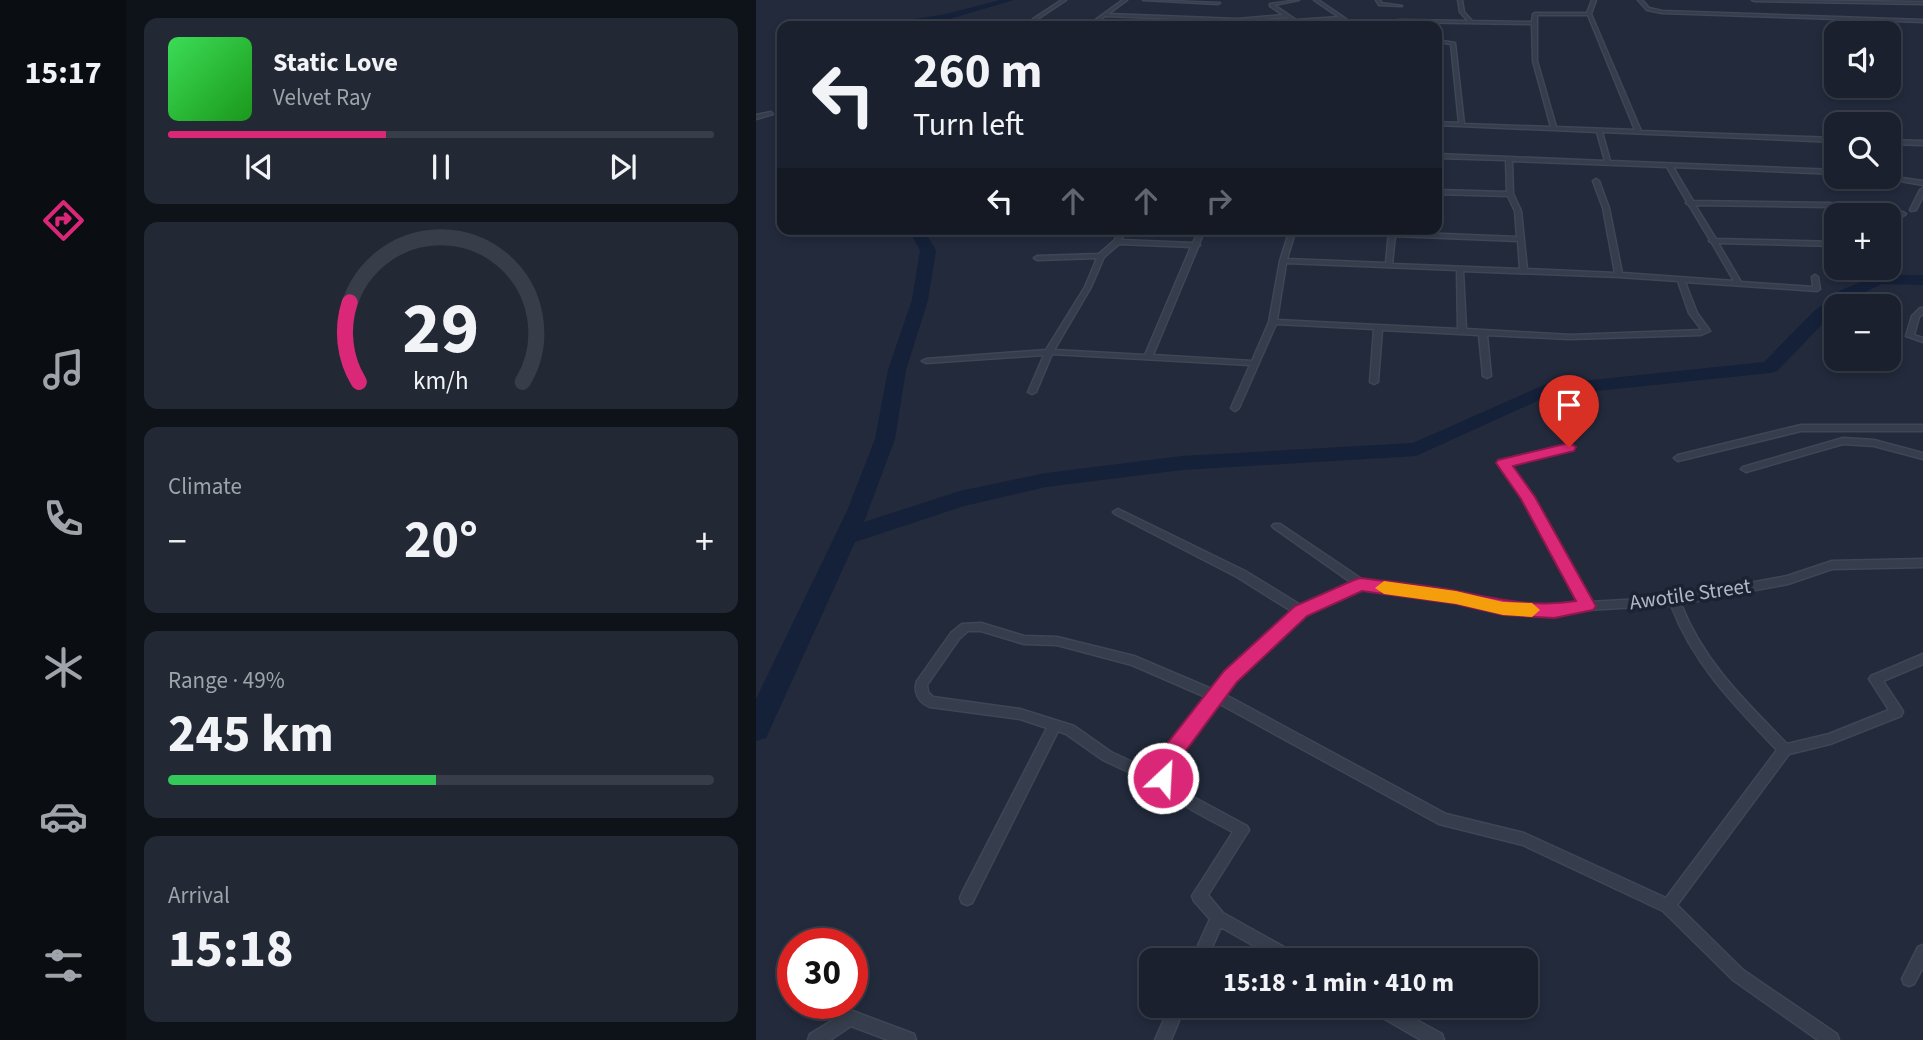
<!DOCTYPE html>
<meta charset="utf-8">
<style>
:root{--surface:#1a202d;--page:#232835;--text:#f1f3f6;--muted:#9fa3aa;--line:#383e49;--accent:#db2777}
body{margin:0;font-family:"Source Sans 3",sans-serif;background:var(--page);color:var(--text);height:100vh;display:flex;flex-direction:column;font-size:26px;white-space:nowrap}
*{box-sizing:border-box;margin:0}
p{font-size:23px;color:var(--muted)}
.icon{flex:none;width:38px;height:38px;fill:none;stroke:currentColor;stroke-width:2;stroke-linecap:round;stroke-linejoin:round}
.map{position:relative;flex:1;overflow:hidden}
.details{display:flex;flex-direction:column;gap:18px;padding:18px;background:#0e1219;width:630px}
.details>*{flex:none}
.hud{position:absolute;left:21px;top:21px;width:665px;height:214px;border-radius:14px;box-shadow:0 4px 10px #0003,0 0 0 2px var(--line);background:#1a202d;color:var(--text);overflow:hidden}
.fabs{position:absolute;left:1068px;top:21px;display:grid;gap:14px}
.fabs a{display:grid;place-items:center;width:77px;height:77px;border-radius:14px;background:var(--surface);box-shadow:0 4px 10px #0003,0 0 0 2px var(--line);font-size:35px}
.speed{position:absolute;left:21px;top:928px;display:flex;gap:14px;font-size:35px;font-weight:700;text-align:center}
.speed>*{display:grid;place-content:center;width:91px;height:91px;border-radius:50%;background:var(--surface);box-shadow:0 4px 10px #0003,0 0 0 2px var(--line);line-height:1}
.speed .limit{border:10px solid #d22;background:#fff;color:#111}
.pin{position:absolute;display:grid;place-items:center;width:60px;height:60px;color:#fff;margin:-72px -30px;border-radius:50% 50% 50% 0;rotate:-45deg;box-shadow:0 0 7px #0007}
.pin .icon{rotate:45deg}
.me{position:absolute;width:77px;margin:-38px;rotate:25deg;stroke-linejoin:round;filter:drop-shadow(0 0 5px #0008)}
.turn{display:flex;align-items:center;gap:24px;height:147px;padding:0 21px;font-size:32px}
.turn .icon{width:91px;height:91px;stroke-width:2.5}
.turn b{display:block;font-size:49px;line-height:60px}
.lanes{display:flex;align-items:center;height:66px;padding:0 21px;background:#0003;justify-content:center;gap:35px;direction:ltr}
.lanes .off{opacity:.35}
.big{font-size:52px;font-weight:700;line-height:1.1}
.details .card{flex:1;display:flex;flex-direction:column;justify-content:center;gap:10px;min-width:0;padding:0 24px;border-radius:14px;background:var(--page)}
.details .dial{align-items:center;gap:0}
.dial svg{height:182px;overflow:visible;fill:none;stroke:var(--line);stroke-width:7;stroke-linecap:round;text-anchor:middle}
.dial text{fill:var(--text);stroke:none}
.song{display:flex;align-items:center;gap:21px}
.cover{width:84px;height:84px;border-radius:10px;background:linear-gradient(135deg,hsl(130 70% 55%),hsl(120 70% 35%))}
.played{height:7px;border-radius:4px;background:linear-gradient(90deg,var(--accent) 40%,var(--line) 40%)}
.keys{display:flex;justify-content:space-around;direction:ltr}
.heat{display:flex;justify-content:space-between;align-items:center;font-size:38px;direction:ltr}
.charge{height:10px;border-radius:5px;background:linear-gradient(90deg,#34c759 49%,var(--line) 0)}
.trip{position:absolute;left:383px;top:948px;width:399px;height:70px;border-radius:14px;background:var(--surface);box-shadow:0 4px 10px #0003,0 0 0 2px var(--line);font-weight:700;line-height:70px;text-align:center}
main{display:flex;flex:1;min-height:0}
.menu{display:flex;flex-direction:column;width:126px;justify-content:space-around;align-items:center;background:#0a0d12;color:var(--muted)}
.menu .icon{width:49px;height:49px}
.menu .active{color:var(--accent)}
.menu b{font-size:32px;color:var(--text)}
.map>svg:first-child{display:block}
</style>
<main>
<nav class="menu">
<b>15:17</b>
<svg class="icon active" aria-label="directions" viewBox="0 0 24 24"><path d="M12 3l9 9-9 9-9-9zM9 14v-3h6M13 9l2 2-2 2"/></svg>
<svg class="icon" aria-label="music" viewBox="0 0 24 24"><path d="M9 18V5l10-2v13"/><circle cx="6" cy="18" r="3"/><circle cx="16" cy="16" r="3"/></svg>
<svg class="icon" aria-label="phone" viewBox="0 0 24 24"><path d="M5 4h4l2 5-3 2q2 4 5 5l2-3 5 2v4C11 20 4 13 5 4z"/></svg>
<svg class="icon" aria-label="climate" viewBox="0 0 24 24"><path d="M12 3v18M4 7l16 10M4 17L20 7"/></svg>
<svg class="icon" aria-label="car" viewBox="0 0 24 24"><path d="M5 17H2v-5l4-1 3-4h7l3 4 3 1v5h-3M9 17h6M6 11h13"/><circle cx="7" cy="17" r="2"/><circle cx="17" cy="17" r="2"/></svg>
<svg class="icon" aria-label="filters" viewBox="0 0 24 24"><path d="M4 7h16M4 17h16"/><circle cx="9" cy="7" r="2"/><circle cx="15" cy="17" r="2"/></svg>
</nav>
<section class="details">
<div class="card">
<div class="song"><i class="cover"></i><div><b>Static Love</b><p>Velvet Ray</p></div></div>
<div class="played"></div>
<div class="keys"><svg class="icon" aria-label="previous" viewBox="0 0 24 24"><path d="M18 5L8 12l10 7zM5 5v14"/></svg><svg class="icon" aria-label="pause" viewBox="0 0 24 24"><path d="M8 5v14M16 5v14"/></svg><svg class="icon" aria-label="next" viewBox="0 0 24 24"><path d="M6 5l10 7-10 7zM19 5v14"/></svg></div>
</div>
<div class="card dial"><svg viewBox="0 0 100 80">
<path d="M14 69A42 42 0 1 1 86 69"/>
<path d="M14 69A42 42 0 0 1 10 34" stroke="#db2777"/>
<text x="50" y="56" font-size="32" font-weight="700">29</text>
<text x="50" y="72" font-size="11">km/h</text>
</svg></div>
<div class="card"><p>Climate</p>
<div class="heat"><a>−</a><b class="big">20°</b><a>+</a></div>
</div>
<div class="card"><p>Range · 49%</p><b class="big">245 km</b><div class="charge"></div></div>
<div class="card"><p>Arrival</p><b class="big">15:18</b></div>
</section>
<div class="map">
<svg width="1167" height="1040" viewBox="0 0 1167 1040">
<rect width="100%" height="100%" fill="#222a3c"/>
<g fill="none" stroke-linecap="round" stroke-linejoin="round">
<path fill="#152039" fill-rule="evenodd" d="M 244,0 L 258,0 L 190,20 L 117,26 L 190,14 Z
M 152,229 L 167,229 L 180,250 L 172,300 L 150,370 L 139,439 L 108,522 L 204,491 L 290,473 L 426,456 L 657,443 L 788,385 L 1008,362 L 1057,312 L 1085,290 L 1123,275 L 1167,275 L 1167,285 L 1126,284 L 1080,306 L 1080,310 L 1021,371 L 1014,373 L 792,396 L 660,456 L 426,470 L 290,487 L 208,506 L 99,542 L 10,738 L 0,741 L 0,699 L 91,511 L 119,439 L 132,370 L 156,300 L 164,250 Z"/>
<defs>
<path id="street" d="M 306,0 L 310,0 L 280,20 L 277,19 Z
M 367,0 L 371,0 L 352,14 L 482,19 L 527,15 L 514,6 L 514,4 L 543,0 L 518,5 L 540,20 L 583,17 L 558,0 L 562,0 L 590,19 L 539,22 L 530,17 L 482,21 L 349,16 L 335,26 L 331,26 Z
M 387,0 L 464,3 L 462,4 Z
M 620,0 L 624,0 L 625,3 L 646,6 L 623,5 Z
M 702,0 L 706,0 L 708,12 L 716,21 L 776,22 L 777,14 L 779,13 L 831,13 L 836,0 L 840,0 L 835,14 L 885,131 L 1080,138 L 1080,142 L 846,132 L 854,161 L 1080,170 L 1080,174 L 917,167 L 937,201 L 1073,203 L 1147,212 L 1150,214 L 1147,216 L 1073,207 L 939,205 L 960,239 L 1080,242 L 1080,246 L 962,243 L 985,282 L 1057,287 L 1056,277 L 1059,275 L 1062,277 L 1064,289 L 1061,291 L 929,282 L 941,313 L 954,331 L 945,335 L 814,339 L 731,335 L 735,376 L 731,378 L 727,376 L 723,335 L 626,330 L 622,382 L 618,384 L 614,382 L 618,329 L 520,324 L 483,408 L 479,411 L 475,408 L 494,365 L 296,354 L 280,392 L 276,394 L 272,392 L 288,355 L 170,363 L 166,361 L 170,359 L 290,350 L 329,287 L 341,258 L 281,260 L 278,258 L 281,256 L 343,254 L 358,241 L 365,229 L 371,229 L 365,240 L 437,243 L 443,229 L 449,229 L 443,244 L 444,245 L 442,247 L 397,355 L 496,361 L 513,322 L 524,261 L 534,229 L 540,229 L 531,259 L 630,263 L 633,231 L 635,229 L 638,230 L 639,232 L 761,237 L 759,211 L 752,196 L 681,194 L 681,190 L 751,192 L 750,160 L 681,158 L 681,154 L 849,161 L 841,132 L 681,125 L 681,122 L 703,123 L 695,44 L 681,42 L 681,40 L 699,43 L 708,124 L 795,127 L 777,61 L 776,24 L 644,22 L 596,26 L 594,25 L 644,20 L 712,21 L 704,12 ZM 781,15 L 832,15 L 879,130 L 800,127 L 781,61 ZM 756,161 L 911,167 L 931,202 L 930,203 L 933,205 L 954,240 L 953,241 L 956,243 L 978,281 L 866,273 L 853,208 L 843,181 L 840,179 L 837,181 L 847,208 L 859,273 L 771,269 L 765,211 L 757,194 ZM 639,236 L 762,241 L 764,269 L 636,264 ZM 363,244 L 435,247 L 389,355 L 298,350 L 335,287 L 348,257 ZM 530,263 L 701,270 L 702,329 L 521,320 ZM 707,271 L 863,277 L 922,281 L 933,313 L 946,330 L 814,335 L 710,329 Z
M 882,0 L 886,0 L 893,8 L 906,11 L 1167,20 L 1167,22 L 906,13 L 891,10 Z
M 996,0 L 1167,2 L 1167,4 L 998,1 Z
M 182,23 L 220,25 L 222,26 L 181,25 Z
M 15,112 L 17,114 L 0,119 L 0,115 Z
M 1132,140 L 1167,141 L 1167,145 L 1132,144 Z
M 1132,176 L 1167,181 L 1167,185 L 1122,177 Z
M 1167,188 L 1167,196 L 1160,210 L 1155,211 L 1154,210 L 1164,190 Z
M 1164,308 L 1167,308 L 1167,314 L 1163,317 L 1158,335 L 1167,338 L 1167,342 L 1150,336 L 1156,316 Z
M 1045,425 L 1167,425 L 1167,431 L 1045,431 L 922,461 L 918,458 L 922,455 Z
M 1087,438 L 1118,440 L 1167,453 L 1167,459 L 1118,446 L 1087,444 L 990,472 L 985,469 L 987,467 Z
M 813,444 L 816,445 L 817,447 L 816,449 L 753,464 L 777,497 L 834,602 L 919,597 L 1031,576 L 1076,561 L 1167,559 L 1167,567 L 1076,569 L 1032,584 L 925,604 C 947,661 989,701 1031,744 L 1073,734 L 1133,710 L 1115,682 L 1113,679 L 1115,676 L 1167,654 L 1167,664 L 1127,681 L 1145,708 L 1147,712 L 1145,716 L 1074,744 L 1033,754 L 921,905 L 987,970 L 1081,1034 L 1083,1040 L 1062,1040 L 977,980 L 907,911 L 767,845 L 683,824 L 462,703 L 417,763 L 414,776 L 430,793 L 491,826 L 493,830 L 452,895 L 467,913 L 544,956 L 546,961 L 524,961 L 465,927 L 450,961 L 435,961 L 454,919 L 438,901 L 436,896 L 477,832 C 459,822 410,800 402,781 C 400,777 402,773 403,770 L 383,777 L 379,775 L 347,760 L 310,734 L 302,731 L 216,903 L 211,905 L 206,903 L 204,898 L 206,893 L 291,728 L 264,719 L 174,707 C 163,703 157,692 161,681 L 195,633 L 206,624 L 225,623 L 268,636 L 301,637 L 378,656 L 458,690 L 470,674 L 537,612 L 481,577 L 359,514 L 357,512 L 362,509 L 489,571 L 546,606 L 596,583 L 518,528 L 516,526 L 518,524 L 524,524 L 607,580 L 700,593 L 747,605 L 798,607 L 824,603 L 768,498 L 743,463 L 747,460 ZM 605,588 L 700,601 L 747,613 L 798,615 L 831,610 L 915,605 C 937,664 979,706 1021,750 L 910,898 L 768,833 L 690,814 L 468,694 L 478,680 L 549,614 ZM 212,631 L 225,631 L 268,644 L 301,645 L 376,665 L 452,698 L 407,757 L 383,765 L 355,752 L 318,726 L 299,720 L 264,709 L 177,697 L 172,692 L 171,685 L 203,639 Z
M 1167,945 L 1167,967 L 1158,984 L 1153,986 L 1148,984 L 1146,979 L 1162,947 Z
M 414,1006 L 429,1006 L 415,1040 L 399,1040 Z
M 613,1006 L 635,1006 L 686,1034 L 688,1040 L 665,1040 L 615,1011 Z
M 94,1010 L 158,1034 L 160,1040 L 132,1040 L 95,1026 L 74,1040 L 52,1040 L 54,1034 Z"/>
</defs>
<use href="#street" stroke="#3f4655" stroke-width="3"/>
<use href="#street" fill="#363d4c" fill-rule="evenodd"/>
</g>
<path fill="#db2777" stroke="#8e194d" stroke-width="2" d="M 813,443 L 820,447 L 818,451 L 757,466 L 779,497 L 837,601 L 840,606 L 837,610 L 798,618 L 747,615 L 700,604 L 606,591 L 551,616 L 481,682 L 420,764 L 415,784 L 407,787 L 400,784 L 397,778 L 403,754 L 468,671 L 539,606 L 598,580 L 604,578 C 636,582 670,585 701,591 C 742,599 778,608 820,601 L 765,499 L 740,463 L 742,460 Z"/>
<path fill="#f59e0b" d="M 628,581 L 700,591 L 747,602 L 776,603 L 784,610 L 776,617 L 747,615 L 700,604 L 628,594 L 619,588 Z"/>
<g text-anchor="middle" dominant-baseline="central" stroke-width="7" stroke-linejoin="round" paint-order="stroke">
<g font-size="21" fill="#b1b7c8" stroke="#1b2231">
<text transform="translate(934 594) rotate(-8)">Awotile Street</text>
</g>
</g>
</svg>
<div class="fabs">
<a><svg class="icon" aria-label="sound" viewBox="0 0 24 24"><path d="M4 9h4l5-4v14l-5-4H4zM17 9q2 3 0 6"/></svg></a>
<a><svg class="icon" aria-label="search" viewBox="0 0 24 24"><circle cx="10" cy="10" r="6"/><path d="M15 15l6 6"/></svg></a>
<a>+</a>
<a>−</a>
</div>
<div class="speed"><div class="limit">30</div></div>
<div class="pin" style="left:813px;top:447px;background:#d93025"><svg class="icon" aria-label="arrive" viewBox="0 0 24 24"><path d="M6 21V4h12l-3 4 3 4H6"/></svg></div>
<svg class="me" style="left:407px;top:778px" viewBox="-20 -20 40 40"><circle r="17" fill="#db2777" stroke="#fff" stroke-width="3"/><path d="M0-11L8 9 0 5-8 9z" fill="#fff"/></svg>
<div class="trip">15:18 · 1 min · 410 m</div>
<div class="hud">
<div class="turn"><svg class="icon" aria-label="left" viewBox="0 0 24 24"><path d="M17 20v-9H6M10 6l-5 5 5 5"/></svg><div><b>260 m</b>Turn left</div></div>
<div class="lanes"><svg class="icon" aria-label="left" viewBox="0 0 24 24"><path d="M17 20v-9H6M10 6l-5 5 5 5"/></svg><svg class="icon off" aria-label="ahead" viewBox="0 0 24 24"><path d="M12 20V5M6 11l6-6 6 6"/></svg><svg class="icon off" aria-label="ahead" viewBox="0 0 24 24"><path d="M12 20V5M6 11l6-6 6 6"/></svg><svg class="icon off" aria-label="right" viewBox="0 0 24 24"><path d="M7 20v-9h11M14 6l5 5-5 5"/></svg></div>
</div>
</div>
</main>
